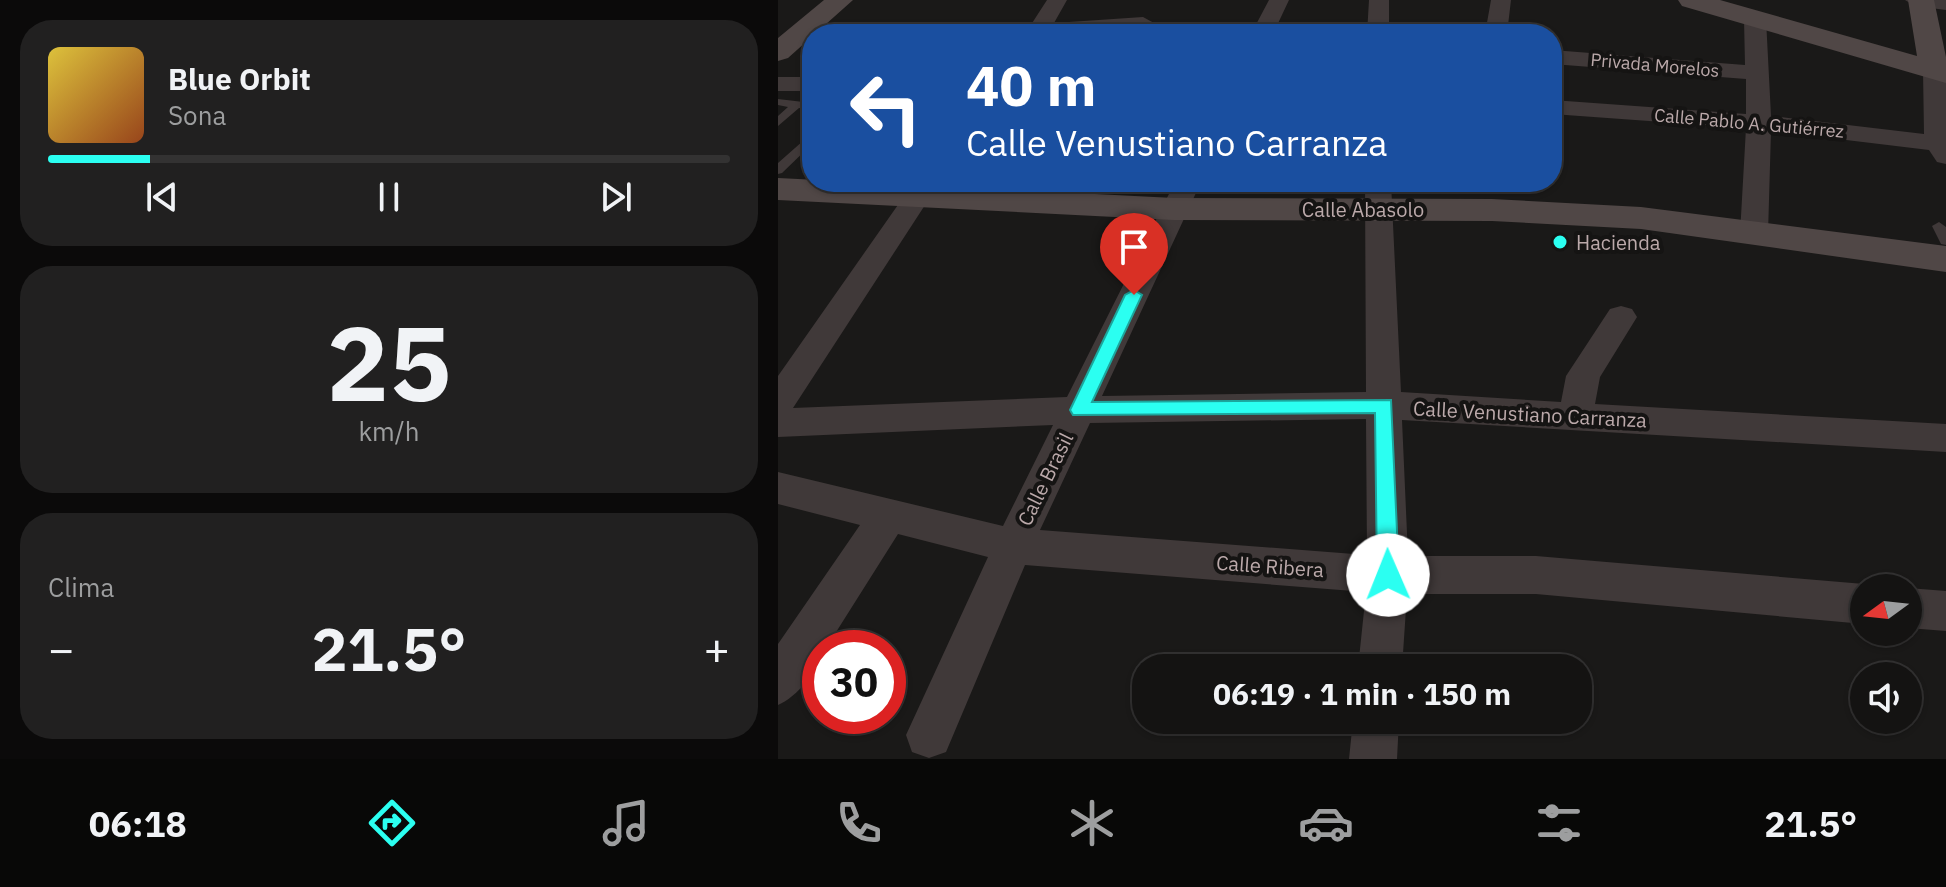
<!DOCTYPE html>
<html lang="es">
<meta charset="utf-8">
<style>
:root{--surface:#141312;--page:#212020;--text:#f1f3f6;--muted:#9d9e9f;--line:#333232;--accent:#2bfff1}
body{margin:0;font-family:"IBM Plex Sans",sans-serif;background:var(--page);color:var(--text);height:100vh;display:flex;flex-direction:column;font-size:30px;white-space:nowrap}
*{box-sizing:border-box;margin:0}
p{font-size:26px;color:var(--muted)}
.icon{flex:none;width:44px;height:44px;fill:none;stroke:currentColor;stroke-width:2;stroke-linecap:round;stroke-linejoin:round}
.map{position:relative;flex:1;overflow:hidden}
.side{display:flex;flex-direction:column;gap:20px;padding:20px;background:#0b0a0a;width:778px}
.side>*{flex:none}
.banner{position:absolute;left:24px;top:24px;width:760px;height:168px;border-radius:32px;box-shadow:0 2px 6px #0004,0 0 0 2px var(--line);background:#1a4fa0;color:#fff;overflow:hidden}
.needle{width:52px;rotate:255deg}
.buttons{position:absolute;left:1072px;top:574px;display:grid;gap:16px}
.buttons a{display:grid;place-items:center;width:72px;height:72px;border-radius:50%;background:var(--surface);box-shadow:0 2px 6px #0004,0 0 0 2px var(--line);font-size:40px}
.speed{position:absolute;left:24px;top:630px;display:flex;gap:16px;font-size:40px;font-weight:700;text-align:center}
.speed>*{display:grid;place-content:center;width:104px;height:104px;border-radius:50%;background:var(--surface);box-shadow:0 2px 6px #0004,0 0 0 2px var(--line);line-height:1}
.speed .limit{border:12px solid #d22;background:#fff;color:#111}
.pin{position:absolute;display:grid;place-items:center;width:68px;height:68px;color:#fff;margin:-82px -34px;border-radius:50% 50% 50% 0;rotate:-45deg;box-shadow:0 0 8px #0007}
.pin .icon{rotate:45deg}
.me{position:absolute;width:88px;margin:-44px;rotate:359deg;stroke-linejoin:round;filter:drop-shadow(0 0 6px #0008)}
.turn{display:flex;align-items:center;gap:28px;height:168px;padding:0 32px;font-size:36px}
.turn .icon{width:104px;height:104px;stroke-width:2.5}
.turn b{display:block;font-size:56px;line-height:68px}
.big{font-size:60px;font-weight:700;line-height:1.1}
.side .widget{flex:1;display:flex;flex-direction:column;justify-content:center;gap:12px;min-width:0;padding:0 28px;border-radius:32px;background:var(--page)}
.side .dial{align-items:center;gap:0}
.dial b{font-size:104px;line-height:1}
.song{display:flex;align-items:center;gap:24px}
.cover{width:96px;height:96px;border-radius:12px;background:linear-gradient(135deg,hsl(50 70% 55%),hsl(20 70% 35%))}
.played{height:8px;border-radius:4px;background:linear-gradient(90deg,var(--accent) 15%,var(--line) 15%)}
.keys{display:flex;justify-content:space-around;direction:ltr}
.heat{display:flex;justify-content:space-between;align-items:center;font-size:44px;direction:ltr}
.trip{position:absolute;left:354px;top:654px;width:460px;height:80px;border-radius:32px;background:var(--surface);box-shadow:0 2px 6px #0004,0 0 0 2px var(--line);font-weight:700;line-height:80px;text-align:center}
.dock{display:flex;height:128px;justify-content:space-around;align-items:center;background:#080807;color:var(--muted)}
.dock .icon{width:56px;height:56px}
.dock .current{color:var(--accent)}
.dock b{font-size:36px;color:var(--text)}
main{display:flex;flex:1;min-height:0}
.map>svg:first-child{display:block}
</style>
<main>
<section class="side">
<div class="widget">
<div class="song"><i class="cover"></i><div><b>Blue Orbit</b><p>Sona</p></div></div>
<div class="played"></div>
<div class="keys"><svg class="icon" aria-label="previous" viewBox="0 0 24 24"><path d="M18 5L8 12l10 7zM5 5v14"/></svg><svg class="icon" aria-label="pause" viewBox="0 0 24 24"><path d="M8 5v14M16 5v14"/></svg><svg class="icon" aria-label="next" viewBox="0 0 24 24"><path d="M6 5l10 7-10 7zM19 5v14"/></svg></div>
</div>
<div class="widget dial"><b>25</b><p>km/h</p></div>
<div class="widget"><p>Clima</p>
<div class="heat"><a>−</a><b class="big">21.5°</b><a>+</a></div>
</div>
</section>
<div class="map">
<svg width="1168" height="759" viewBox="0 0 1168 759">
<rect width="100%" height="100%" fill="#1a1918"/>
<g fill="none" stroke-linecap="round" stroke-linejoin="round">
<path fill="#403939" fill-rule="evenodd" d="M 0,99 L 34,103 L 34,109 L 21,108 L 0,126 L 0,116 L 10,107 L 0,105 Z
M 34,133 L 34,144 L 4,173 L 0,174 L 0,163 Z
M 1161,222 L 1168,227 L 1168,245 L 1163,244 L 1154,226 Z"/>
<path fill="#403939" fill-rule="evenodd" d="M 269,0 L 289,0 L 276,23 L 365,17 L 376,23 L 365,29 L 247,34 Z
M 491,0 L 511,0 L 495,34 L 473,34 Z
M 591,0 L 611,0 L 611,34 L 589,34 Z
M 713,0 L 733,0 L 729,34 L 707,34 Z
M 1127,0 L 1168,0 L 1168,10 L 1137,6 Z
M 977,13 L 988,19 L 993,116 L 1146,134 L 1145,70 L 1156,63 L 1164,65 L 1168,80 L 1168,164 L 1159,162 L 1151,150 L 993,131 L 990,234 L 986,240 L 966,240 L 962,234 L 968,128 L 774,114 L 774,100 L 968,114 L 968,79 L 774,64 L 774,50 L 967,65 L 966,19 Z
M 0,77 L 34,77 L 34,91 L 0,91 Z
M 136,182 L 162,182 L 15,408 L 289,397 L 397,182 L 423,182 L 324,396 L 588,392 L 587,182 L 613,182 L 623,392 L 783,402 L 788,376 L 832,309 L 843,306 L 854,309 L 859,317 L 822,377 L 817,404 L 1168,424 L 1168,452 L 624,420 L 630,556 L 758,556 L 1086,584 L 1095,588 L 1086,588 L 1086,624 L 758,594 L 629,594 L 624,668 L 580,668 L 588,592 L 247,565 L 168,752 L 151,758 L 134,752 L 128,735 L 210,557 L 120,534 L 48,648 L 42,648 C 42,670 19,697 0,705 L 0,644 L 82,525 L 0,504 L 0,472 L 225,526 L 275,425 L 0,437 L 0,376 ZM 588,419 L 589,555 L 262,530 L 312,423 Z
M 1130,588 L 1168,591 L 1168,631 L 1130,628 Z
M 575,720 L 621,720 L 619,759 L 571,759 Z"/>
<path fill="#504746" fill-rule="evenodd" d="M 46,0 L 75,0 L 10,58 L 0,61 L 0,38 Z
M 900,0 L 942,0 L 1139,56 L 1130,0 L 1156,0 L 1168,57 L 1168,83 L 904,6 Z
M 0,178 L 396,198 L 714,199 L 863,207 L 1168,246 L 1168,272 L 863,229 L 714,221 L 396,220 L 0,200 Z"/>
</g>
<path fill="#2bfff1" stroke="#1ca69d" stroke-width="2" d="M 356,290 L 364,295 L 314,402 L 613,400 L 621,575 L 617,582 L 610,585 L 602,582 L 599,575 L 597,413 L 295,415 L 292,410 L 347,295 Z"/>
<circle fill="#2bfff1" stroke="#151413" stroke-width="3" cx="782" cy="242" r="8"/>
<g text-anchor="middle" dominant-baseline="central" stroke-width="8" stroke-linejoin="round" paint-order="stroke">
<g font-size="18" fill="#bba9aa" stroke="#151413">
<text transform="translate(877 65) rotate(5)">Privada Morelos</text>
<text transform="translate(971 123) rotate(5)">Calle Pablo A. Gutiérrez</text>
</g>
<g font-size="20" fill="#bba9aa" stroke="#151413">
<text x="585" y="209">Calle Abasolo</text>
<text transform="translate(752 414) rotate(3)">Calle Venustiano Carranza</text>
<text transform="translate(267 479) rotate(-64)">Calle Brasil</text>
<text transform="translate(492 566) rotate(4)">Calle Ribera</text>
</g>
<g font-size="20" fill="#bba9aa" stroke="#151413" text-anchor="start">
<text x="798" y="242">Hacienda</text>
</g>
</g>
</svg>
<div class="buttons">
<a><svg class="needle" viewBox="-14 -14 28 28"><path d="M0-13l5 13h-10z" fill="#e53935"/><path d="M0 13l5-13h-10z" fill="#9d9e9f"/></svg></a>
<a><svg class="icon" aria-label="sound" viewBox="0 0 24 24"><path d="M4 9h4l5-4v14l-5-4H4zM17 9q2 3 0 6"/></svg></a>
</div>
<div class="speed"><div class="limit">30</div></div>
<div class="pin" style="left:356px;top:295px;background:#d93025"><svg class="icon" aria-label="arrive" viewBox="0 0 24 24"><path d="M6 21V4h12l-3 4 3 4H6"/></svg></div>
<svg class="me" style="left:610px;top:575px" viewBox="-20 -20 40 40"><circle r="19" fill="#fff"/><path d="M0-13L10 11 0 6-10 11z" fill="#2bfff1"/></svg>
<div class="trip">06:19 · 1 min · 150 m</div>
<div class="banner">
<div class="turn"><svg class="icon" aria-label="left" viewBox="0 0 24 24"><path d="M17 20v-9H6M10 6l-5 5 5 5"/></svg><div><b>40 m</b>Calle Venustiano Carranza</div></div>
</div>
</div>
</main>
<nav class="dock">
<b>06:18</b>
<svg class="icon current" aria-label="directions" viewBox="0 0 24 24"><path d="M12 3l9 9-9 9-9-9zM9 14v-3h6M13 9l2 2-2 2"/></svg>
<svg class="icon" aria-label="music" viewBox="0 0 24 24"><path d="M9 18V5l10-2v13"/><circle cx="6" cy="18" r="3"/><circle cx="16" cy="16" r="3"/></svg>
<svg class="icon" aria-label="phone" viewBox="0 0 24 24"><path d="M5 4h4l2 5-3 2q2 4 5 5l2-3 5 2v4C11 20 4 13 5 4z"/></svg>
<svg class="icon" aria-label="climate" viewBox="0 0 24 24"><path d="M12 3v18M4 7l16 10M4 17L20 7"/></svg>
<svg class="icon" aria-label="car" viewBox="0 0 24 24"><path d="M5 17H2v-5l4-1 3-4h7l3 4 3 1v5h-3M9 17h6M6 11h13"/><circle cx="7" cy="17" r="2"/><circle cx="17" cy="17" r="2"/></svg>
<svg class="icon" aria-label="filters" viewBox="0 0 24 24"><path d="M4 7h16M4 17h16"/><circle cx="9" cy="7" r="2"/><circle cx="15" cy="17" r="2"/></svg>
<b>21.5°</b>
</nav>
